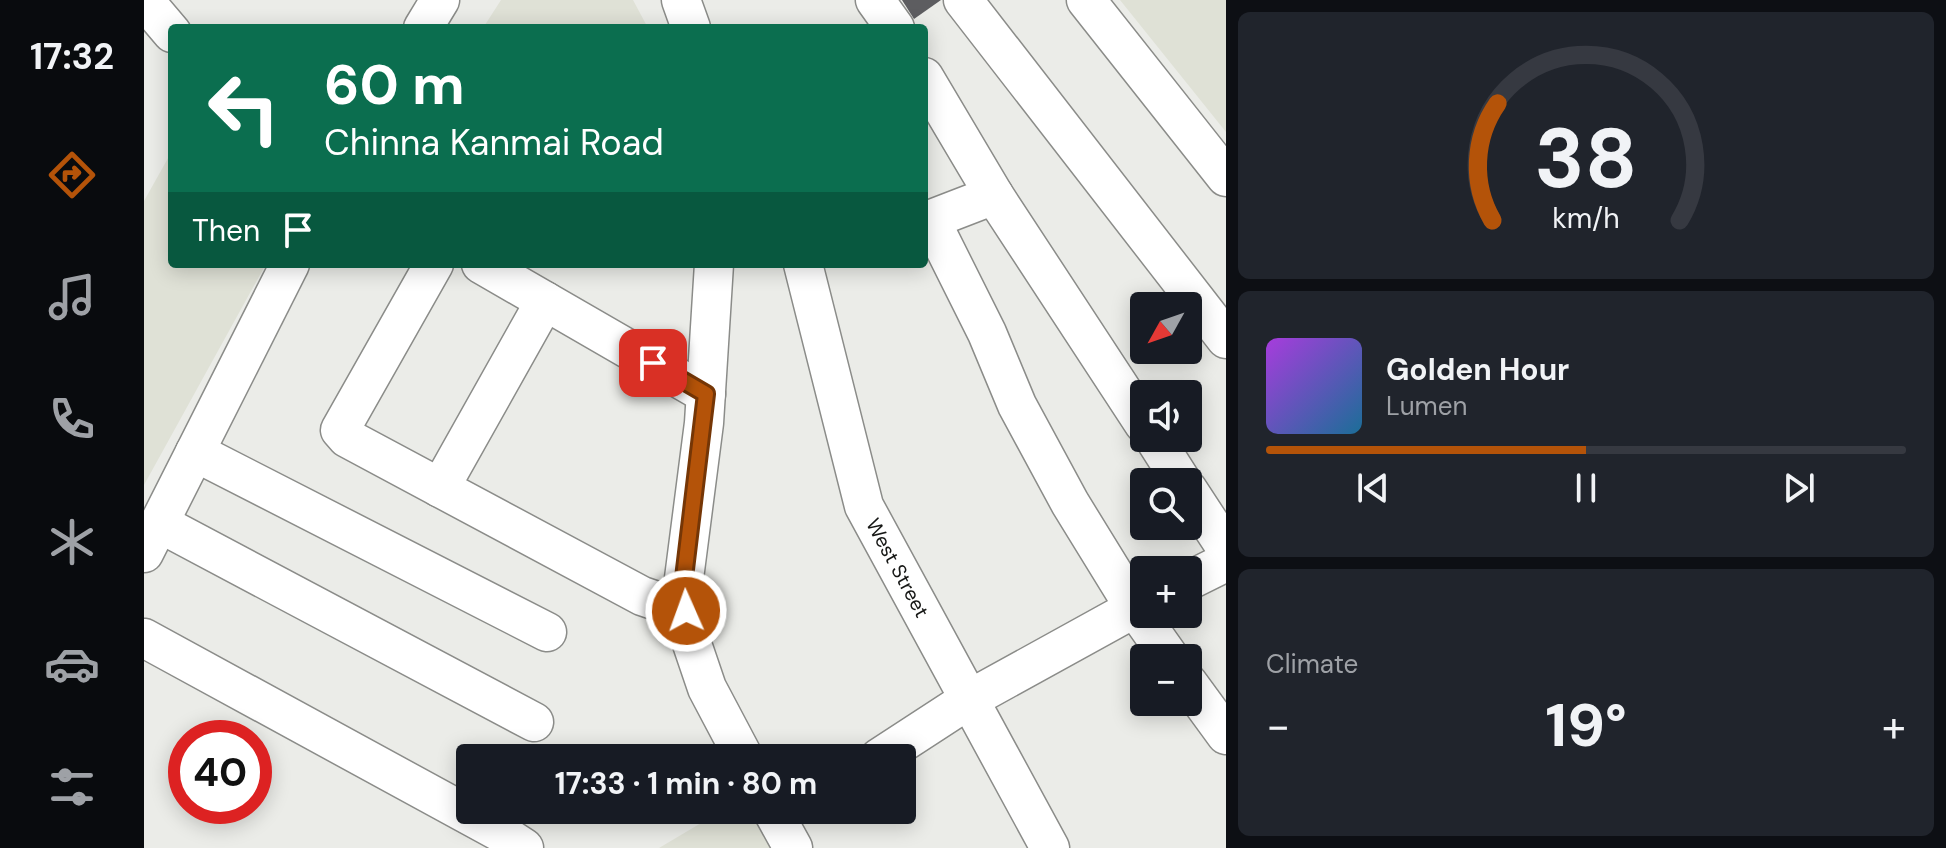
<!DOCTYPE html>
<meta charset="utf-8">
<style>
:root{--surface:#171b24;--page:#20242c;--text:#f1f3f6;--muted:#9ea1a6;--line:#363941;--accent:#b45309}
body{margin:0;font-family:"DM Sans",sans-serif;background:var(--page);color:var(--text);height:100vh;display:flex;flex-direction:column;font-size:30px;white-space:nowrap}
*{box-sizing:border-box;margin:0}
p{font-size:26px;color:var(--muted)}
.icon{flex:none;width:44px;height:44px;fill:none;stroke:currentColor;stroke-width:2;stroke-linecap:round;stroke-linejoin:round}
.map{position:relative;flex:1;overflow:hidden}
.side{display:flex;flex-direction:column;gap:12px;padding:12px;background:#0d0f14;width:720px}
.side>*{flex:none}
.hud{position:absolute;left:24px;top:24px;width:760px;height:244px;border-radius:8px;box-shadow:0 4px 20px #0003;background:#0b6e4f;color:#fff;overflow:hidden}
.needle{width:52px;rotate:230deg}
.buttons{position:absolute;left:986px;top:292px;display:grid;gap:16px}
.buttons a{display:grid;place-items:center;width:72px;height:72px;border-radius:8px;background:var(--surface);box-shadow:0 4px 20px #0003;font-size:40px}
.speed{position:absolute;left:24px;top:720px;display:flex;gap:16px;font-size:40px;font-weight:700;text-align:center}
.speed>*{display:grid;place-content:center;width:104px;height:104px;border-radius:50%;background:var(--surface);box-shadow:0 4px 20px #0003;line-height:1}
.speed .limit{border:12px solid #d22;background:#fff;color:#111}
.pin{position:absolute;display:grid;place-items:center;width:68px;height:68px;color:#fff;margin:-34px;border-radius:16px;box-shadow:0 4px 12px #0006}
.me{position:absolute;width:88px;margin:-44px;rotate:358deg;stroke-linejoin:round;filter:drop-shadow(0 0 6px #0008)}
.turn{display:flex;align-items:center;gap:28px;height:168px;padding:0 24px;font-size:36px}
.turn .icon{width:104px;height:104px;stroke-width:2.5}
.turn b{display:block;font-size:56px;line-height:68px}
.then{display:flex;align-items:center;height:76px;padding:0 24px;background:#0003;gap:16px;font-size:30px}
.big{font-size:60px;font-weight:700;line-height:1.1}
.side .card{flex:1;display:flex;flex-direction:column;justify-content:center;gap:12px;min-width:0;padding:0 28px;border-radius:12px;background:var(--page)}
.side .dial{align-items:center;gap:0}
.dial svg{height:208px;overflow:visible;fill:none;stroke:var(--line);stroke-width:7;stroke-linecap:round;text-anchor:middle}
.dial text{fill:var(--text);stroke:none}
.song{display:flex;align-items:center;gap:24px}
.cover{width:96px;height:96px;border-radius:12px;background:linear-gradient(135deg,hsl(280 70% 55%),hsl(200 70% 35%))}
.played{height:8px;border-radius:4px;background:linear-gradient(90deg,var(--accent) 50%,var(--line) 50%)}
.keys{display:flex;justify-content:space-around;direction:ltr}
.heat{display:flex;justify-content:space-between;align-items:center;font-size:44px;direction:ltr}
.trip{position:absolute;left:312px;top:744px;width:460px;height:80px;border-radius:8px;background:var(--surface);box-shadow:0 4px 20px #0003;font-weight:700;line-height:80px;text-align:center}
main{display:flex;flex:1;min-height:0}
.tab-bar{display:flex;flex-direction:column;width:144px;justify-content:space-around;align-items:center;background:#090b0e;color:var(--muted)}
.tab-bar .icon{width:56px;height:56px}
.tab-bar .on{color:var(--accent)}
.tab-bar b{font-size:36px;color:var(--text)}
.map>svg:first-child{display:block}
</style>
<main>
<nav class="tab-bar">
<b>17:32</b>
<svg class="icon on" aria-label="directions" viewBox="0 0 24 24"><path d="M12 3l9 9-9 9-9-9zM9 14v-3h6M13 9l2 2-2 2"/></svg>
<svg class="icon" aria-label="music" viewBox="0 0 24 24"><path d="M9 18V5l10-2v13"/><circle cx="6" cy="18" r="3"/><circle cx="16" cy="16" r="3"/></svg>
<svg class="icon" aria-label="phone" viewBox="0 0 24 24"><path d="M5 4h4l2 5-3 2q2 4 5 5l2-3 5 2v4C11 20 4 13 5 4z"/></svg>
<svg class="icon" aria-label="climate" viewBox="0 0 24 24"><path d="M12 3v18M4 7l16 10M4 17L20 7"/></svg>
<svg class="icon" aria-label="car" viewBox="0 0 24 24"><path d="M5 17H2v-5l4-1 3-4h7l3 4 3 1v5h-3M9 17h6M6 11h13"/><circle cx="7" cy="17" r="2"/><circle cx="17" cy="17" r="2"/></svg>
<svg class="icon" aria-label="filters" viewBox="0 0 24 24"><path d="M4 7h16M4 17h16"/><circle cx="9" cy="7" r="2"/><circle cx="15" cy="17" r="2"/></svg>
</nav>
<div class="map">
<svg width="1082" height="848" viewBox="0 0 1082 848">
<rect width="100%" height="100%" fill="#ebece8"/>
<path fill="#dfe1d6" d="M 357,0 L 489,0 L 504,28 L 339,28 Z
M 976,0 L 1082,0 L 1082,132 Z
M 28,151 L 28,264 L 122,264 L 0,485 L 0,201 Z
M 579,810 L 616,810 L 635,848 L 515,848 Z"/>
<path fill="#5d5d60" d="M 758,0 L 797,0 L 770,19 Z"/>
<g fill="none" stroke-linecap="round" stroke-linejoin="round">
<defs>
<g id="minor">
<path d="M 0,0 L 28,33"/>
<path d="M 537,0 L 547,28"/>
<path d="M 731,0 L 751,28"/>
<path d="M 819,0 L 1082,339"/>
<path d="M 942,0 L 1082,177"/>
<path d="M 279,28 L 296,0"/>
<path d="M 780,77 L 850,195"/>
<path d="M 787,221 L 843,333 L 873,405 L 926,503 L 990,607 L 1026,658"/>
<path d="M 780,222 L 850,195 L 1000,424"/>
<path d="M 290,264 L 196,430 L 203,438 L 498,596 L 542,611"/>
<path d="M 337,264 L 562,394"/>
<path d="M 570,264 L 560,423 L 539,586 L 545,635 L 563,688 L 600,758"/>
<path id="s1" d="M 659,264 L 720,506 L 906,848"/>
<path d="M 1010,438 L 1038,482"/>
<path d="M 51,452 L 403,632"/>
<path d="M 296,488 L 401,301"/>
<path d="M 1044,490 L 1082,548"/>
<path d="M 15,523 L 390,722"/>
<path d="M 0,553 L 146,264"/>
<path d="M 1044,581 L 1082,562"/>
<path d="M 0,638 L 354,831 L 380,848"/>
<path d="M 1044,683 L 1082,735"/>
<path d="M 735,758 L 824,700 L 1000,603"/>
<path d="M 628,810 L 649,848"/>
</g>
</defs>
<use href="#minor" stroke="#8b8c89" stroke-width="41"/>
<use href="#minor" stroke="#fff" stroke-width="38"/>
</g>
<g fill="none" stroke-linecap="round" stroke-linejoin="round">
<defs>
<path id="route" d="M 509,363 L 562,394 L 539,586 L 542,611"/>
</defs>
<use href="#route" stroke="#753606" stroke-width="20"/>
<use href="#route" stroke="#b45309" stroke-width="14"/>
</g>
<g text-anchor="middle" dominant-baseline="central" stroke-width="8" stroke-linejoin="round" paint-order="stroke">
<g font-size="20" fill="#161715" stroke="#ebece8">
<text stroke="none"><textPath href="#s1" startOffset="320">West Street</textPath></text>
</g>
</g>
</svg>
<div class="buttons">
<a><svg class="needle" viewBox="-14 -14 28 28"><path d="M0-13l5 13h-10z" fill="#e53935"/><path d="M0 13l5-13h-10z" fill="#9ea1a6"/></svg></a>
<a><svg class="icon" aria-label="sound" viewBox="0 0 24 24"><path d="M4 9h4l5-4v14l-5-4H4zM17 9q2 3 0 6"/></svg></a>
<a><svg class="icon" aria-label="search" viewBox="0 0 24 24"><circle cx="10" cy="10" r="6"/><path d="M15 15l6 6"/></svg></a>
<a>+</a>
<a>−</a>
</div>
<div class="speed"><div class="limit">40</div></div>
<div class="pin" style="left:509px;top:363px;background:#d93025"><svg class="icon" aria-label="arrive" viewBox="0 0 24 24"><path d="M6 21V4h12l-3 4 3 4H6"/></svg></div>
<svg class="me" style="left:542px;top:611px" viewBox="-20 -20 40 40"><circle r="17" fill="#b45309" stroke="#fff" stroke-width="3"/><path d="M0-11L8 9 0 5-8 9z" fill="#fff"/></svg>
<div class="trip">17:33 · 1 min · 80 m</div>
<div class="hud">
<div class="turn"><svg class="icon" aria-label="left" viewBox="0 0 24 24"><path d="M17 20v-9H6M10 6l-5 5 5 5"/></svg><div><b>60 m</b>Chinna Kanmai Road</div></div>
<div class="then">Then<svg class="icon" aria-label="arrive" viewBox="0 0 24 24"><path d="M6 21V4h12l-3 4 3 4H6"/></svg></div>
</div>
</div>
<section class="side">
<div class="card dial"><svg viewBox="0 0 100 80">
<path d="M14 69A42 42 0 1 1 86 69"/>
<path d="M14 69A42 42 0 0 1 16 24" stroke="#b45309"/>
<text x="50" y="56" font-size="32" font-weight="700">38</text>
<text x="50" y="72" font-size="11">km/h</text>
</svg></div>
<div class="card">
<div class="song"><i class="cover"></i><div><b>Golden Hour</b><p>Lumen</p></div></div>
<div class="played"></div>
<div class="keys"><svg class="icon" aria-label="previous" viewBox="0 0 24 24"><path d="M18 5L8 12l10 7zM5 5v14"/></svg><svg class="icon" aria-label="pause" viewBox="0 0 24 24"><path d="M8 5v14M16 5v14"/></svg><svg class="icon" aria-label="next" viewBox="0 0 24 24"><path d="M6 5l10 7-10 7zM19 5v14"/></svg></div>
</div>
<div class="card"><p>Climate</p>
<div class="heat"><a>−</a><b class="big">19°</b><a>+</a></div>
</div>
</section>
</main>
